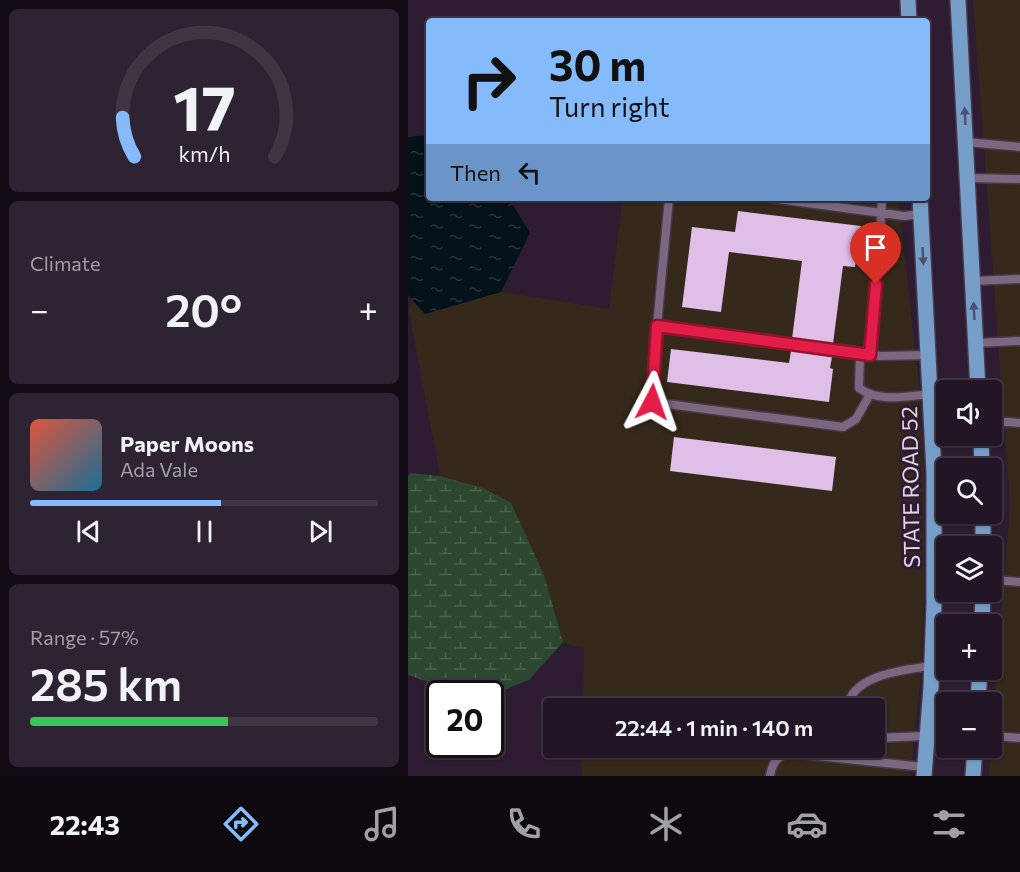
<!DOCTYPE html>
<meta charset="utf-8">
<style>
:root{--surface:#221626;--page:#2e2332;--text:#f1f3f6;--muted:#a29fa7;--line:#3f3543;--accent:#86bbfb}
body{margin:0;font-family:Commissioner,sans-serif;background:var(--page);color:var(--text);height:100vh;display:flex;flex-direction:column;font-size:22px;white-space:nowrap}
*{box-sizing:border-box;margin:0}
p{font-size:20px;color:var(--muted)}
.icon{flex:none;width:33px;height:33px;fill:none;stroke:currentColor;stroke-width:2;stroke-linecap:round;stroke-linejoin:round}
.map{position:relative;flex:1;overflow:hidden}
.side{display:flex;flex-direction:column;gap:9px;padding:9px;background:#130c15;width:408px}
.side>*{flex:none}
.banner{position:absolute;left:18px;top:18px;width:504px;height:183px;border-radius:6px;box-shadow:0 2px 4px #0004,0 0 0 2px var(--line);background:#86bbfb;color:#111;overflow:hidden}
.controls{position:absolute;left:528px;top:380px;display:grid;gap:12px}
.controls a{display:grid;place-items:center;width:66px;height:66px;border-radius:6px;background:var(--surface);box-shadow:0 2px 4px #0004,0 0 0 2px var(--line);font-size:30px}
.speed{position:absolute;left:18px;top:680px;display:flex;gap:12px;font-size:30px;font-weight:700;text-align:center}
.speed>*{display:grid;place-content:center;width:78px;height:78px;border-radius:50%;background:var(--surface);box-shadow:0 2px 4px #0004,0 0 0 2px var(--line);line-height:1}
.speed .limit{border:3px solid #111;border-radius:9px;background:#fff;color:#111}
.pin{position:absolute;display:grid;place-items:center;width:51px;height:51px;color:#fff;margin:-62px -26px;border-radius:50% 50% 50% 0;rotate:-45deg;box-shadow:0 0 6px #0007}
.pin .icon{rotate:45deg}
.me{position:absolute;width:66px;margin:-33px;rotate:4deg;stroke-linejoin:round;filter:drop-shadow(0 0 4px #0008)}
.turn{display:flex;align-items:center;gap:21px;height:126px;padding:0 24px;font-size:27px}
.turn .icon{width:78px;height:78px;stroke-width:2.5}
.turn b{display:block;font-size:42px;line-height:51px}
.then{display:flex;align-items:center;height:57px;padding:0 24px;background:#0003;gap:12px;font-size:22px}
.big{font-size:45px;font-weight:600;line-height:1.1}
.side .widget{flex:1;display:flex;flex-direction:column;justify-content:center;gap:9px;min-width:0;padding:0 21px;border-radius:9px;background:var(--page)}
.side .dial{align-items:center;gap:0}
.dial svg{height:156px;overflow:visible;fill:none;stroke:var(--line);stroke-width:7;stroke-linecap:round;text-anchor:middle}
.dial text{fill:var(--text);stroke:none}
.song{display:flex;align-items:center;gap:18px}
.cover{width:72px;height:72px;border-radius:9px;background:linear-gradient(135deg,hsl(10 70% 55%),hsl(200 70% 35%))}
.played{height:6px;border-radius:3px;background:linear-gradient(90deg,var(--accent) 55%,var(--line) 55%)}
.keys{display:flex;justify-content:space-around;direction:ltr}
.heat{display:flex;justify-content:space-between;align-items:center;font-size:33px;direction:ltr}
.charge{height:9px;border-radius:4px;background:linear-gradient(90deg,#34c759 57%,var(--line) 0)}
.trip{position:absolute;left:135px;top:698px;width:342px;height:60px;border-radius:6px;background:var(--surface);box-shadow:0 2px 4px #0004,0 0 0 2px var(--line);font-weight:600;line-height:60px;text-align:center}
.tab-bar{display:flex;height:96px;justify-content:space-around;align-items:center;background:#0e090f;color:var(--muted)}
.tab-bar .icon{width:42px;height:42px}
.tab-bar .selected{color:var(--accent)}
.tab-bar b{font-size:27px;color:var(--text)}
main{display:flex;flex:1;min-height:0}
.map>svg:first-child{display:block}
</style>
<main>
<section class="side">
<div class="widget dial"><svg viewBox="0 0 100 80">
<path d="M14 69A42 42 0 1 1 86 69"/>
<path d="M14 69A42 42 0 0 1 8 49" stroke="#86bbfb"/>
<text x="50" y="56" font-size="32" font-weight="700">17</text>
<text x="50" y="72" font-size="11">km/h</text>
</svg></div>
<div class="widget"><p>Climate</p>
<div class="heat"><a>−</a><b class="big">20°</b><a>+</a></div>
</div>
<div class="widget">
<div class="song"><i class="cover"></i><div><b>Paper Moons</b><p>Ada Vale</p></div></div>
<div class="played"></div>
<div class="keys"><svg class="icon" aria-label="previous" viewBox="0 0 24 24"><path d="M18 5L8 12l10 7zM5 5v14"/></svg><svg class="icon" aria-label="pause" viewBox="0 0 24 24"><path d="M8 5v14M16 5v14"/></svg><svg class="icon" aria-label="next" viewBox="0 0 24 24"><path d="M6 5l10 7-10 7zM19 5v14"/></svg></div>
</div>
<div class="widget"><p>Range · 57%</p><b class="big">285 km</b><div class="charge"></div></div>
</section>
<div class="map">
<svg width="612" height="776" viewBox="0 0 612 776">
<defs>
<pattern id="wetland-marsh" width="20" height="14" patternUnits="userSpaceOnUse" patternTransform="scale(1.5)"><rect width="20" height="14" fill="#2c4831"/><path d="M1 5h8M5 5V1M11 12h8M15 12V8" fill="none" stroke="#4a624f"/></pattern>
<pattern id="water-ripples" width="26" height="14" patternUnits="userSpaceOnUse" patternTransform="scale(1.5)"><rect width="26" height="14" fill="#031319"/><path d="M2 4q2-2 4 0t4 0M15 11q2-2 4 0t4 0" fill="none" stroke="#27343a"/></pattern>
</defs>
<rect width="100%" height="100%" fill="#2e1d32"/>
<path fill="#35291b" d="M 565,0 L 612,0 L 612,776 L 581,776 L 602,504 Z
M 215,198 L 490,198 L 512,395 L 516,473 L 516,602 L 512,686 L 502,776 L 174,776 L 174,747 L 466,747 L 466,708 L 175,708 L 176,648 L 154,643 L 136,575 L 75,488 L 32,476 L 0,306 L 7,303 L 17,314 L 93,292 L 201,309 Z"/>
<path fill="url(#wetland-marsh)" d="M 3,473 L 32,476 L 75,488 L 103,503 L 136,575 L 155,642 L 121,680 L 83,695 L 82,693 L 46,691 L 0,675 L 0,475 Z"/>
<path fill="url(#water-ripples)" d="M 21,135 L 21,198 L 101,198 L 122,233 L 93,292 L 17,314 L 0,295 L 0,137 Z"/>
<path fill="#dfbfe8" d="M 330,211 L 453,226 L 447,267 L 435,266 L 425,344 L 384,339 L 394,261 L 321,252 L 313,312 L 274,307 L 284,227 L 327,232 Z
M 263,349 L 381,363 L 383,351 L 424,357 L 422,368 L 425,369 L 421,402 L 259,382 Z
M 266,437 L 428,457 L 424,491 L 262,471 Z"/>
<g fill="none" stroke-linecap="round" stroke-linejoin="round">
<defs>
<path id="service" d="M 558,142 L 612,147
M 560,178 L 612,179
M 261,198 L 249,326 L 427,351 L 472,356 L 520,355
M 362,198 L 496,216 L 513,214
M 565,281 L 612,279
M 249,326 L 244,402 L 435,427 L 448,419 L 461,396
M 568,343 L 612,341
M 452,354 L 451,388 C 471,403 499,396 522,394
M 462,355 L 472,237 L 474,198
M 584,421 L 612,423
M 584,580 L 612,582
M 439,708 C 444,674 497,670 523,666
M 584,736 L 612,738
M 466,738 L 519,736
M 406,756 L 411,750 L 417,747
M 362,776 C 364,764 368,757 380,753 L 516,767"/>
<path id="primary" d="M 500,0 L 501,21
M 550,0 L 570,390
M 512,198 L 526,473 L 526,603 L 523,687 L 516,776
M 573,435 L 574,468
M 575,546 L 575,513
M 574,624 L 575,591
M 570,702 L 572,669
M 565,776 L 567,747"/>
</defs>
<use href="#service" stroke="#47384a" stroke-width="11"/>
<use href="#primary" stroke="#47384a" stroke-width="18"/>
<use href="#service" stroke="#7b6780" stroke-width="8"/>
<use href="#primary" stroke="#779ec8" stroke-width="15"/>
</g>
<defs><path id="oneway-solid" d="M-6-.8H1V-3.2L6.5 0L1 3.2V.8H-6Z" transform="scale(1.5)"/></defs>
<g fill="#4b516e">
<use href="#oneway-solid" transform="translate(557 116) rotate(-93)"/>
<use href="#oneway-solid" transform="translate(515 256) rotate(87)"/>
<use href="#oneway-solid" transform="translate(566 311) rotate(-93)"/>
</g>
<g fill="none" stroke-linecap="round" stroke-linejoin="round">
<defs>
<path id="route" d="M 244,402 L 249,326 L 462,355 L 468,284"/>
</defs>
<use href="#route" stroke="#92132f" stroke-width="15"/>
<use href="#route" stroke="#e11d48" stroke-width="10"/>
</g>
<g text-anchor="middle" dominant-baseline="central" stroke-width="6" stroke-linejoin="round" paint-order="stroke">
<g font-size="22" fill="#e1d5e4" stroke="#2e1d32">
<text transform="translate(502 487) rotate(-91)">STATE ROAD 52</text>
</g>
</g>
</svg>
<div class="controls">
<a><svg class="icon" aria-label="sound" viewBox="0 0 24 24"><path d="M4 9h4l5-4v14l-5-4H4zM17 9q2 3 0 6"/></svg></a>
<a><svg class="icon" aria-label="search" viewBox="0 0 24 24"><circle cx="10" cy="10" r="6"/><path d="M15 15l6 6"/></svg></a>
<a><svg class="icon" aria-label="layers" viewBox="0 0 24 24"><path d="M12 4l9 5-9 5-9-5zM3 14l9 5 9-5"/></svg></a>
<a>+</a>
<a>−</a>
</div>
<div class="speed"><div class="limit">20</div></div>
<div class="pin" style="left:468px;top:284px;background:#d93025"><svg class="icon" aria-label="arrive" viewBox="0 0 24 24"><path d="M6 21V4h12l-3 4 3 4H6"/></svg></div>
<svg class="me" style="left:244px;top:402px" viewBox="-20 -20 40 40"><path d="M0-17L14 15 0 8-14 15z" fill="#e11d48" stroke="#fff" stroke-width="4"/></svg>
<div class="trip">22:44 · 1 min · 140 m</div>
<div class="banner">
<div class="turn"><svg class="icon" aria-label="right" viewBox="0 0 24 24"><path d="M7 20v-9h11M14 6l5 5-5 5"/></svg><div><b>30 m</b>Turn right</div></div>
<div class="then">Then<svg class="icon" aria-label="left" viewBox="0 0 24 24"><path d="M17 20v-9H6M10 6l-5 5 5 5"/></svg></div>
</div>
</div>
</main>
<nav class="tab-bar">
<b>22:43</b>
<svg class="icon selected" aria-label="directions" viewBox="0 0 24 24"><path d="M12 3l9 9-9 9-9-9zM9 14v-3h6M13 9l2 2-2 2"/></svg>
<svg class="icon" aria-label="music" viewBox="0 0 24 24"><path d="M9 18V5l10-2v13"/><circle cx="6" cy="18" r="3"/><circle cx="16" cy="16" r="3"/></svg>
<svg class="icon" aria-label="phone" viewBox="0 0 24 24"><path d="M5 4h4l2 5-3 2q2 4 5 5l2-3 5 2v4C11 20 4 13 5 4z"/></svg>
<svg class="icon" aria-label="climate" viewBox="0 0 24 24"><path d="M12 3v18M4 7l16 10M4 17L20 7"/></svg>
<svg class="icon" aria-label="car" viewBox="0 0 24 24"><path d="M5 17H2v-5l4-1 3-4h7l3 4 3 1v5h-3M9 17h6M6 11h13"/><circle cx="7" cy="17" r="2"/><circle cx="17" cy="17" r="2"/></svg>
<svg class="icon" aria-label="filters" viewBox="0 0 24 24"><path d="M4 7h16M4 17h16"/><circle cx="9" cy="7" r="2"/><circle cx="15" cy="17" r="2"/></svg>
</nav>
